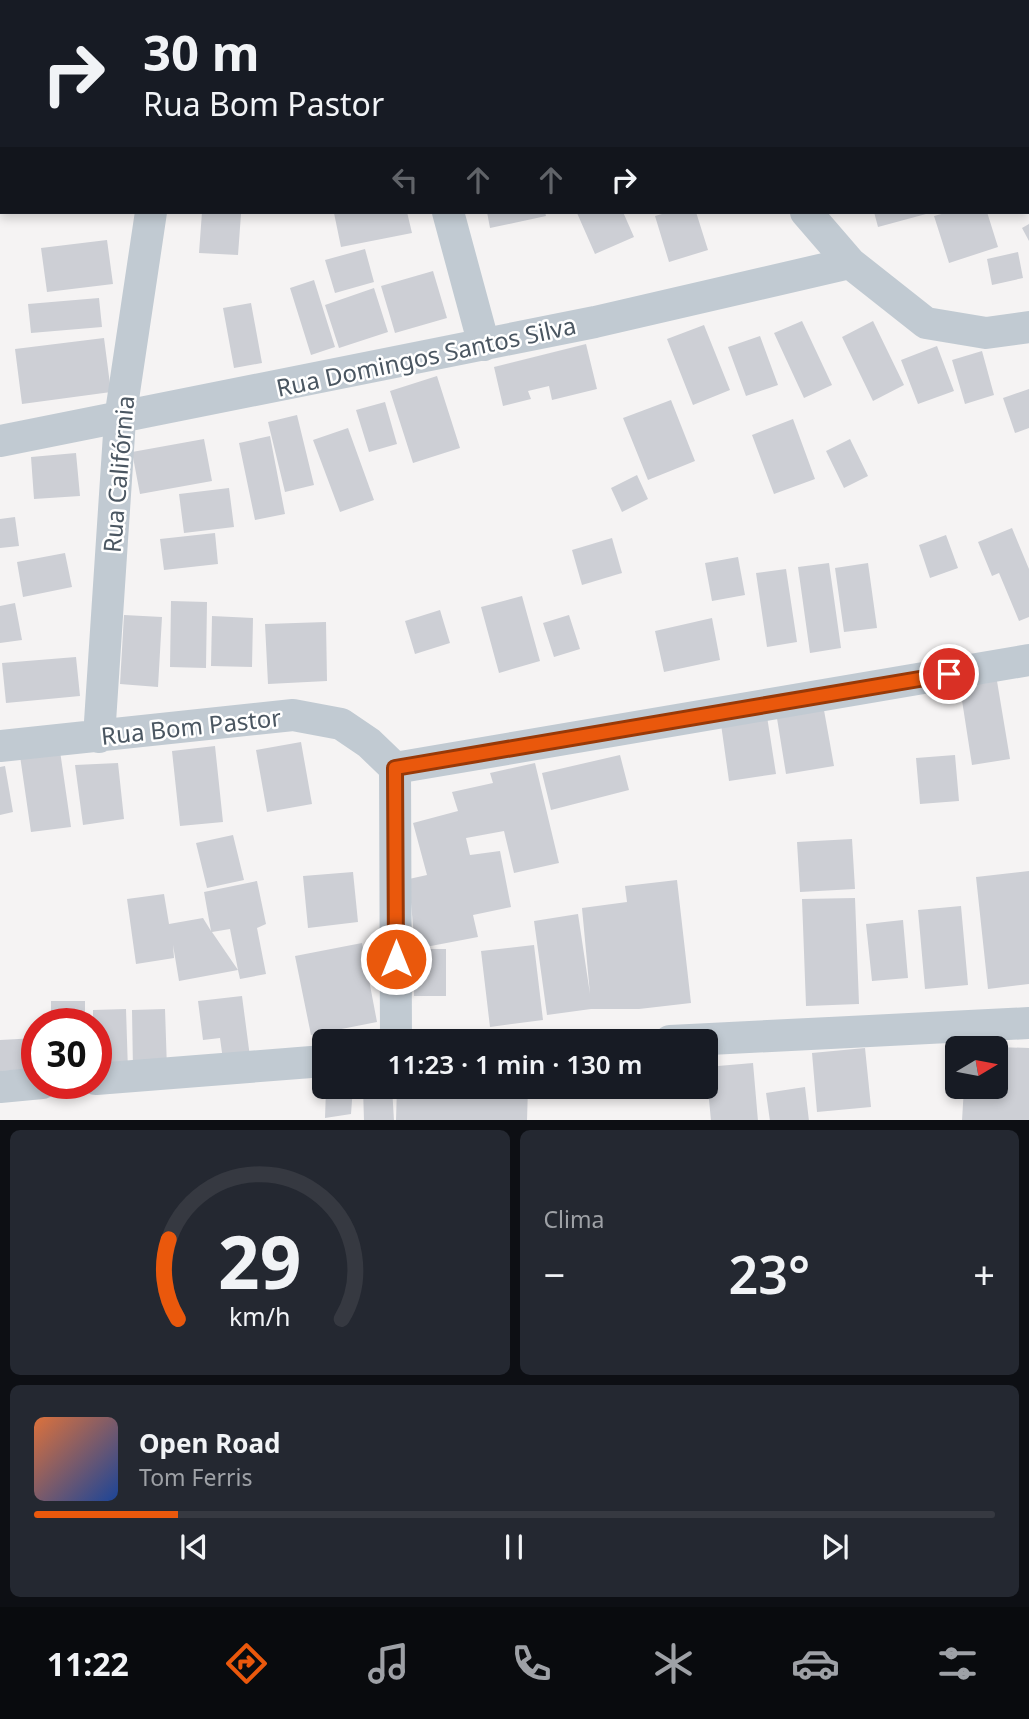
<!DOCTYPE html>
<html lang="pt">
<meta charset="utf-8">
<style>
:root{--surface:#171b24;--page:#242831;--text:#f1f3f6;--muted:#9ea1a6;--line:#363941;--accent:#ea580c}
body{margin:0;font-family:"Noto Sans",sans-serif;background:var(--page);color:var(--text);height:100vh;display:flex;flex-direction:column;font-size:26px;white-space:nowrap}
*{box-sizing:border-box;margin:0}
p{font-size:23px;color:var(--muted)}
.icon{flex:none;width:38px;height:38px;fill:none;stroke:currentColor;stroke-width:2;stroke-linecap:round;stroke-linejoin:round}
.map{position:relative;height:1120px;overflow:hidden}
.side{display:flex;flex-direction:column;gap:10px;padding:10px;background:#0d0f14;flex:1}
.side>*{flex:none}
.top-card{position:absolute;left:0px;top:0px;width:1029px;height:214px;box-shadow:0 4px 10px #0003;background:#171b24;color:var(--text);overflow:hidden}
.needle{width:46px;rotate:80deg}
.buttons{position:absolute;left:945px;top:1036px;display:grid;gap:14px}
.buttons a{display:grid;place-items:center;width:63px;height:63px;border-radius:10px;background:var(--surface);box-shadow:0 4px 10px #0003;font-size:35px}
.speed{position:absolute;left:21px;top:1008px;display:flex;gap:14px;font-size:35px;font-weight:700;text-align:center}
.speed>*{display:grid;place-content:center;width:91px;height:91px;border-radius:50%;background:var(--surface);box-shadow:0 4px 10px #0003;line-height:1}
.speed .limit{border:10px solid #d22;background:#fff;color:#111}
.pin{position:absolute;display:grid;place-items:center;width:60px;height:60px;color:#fff;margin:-30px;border:4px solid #fff;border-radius:50%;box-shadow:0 2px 7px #0007}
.me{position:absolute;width:77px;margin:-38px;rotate:0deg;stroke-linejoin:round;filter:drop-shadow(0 0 5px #0008)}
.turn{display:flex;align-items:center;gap:24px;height:147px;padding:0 28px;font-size:32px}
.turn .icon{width:91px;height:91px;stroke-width:2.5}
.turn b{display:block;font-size:49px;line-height:60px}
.lanes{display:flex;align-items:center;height:66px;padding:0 28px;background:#0003;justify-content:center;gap:35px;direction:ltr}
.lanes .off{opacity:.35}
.big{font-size:52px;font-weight:600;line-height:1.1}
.side .card{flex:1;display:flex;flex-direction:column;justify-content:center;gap:10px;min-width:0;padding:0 24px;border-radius:10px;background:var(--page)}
.side .dial{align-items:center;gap:0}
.dial svg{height:182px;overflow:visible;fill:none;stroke:var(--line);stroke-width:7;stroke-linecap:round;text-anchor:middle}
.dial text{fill:var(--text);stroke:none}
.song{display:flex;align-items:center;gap:21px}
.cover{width:84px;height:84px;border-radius:10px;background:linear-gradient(135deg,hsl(20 70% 55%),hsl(220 70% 35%))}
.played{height:7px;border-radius:4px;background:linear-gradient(90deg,var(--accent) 15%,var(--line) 15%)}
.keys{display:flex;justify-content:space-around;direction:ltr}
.heat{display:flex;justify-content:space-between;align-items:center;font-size:38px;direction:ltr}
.side .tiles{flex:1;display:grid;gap:10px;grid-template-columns:1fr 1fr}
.card:last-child{grid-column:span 2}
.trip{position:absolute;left:312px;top:1029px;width:406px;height:70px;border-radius:10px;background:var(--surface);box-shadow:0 4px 10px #0003;font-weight:600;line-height:70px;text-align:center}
.tabs{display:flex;height:112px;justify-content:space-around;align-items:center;background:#090b0e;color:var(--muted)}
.tabs .icon{width:49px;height:49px}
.tabs .on{color:var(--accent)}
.tabs b{font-size:32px;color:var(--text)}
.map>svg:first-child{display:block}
</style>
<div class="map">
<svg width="1029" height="1121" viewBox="0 0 1029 1121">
<rect width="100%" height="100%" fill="#f5f3f3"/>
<path fill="#cdcfd5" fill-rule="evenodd" d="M 202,212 L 241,214 L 238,255 L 199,253 Z
M 341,212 L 407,212 L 412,233 L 341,247 L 334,213 Z
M 487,212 L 545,212 L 546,216 L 490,228 Z
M 579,212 L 623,212 L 634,237 L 595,254 L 577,213 Z
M 669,212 L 696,212 L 708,250 L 669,262 L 655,216 Z
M 874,212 L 926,212 L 926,214 L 878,227 Z
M 949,212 L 987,212 L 998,247 L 949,263 L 934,216 Z
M 1029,224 L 1029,241 L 1022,228 Z
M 107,240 L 113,284 L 47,292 L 41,248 Z
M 365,249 L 374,282 L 335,293 L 325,260 Z
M 1018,252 L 1023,278 L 992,285 L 987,259 Z
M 433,271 L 447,318 L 395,333 L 381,286 Z
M 314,280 L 335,347 L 311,355 L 290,288 Z
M 374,288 L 388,332 L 339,348 L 325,305 Z
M 99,298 L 102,327 L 31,333 L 28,304 Z
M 251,303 L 262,363 L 234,368 L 223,308 Z
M 802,321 L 832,385 L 804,398 L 774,333 Z
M 873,321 L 904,385 L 873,401 L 842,337 Z
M 704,325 L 730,390 L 693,405 L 667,339 Z
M 760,336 L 778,385 L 746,396 L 728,347 Z
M 104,338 L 111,392 L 22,404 L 15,349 Z
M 586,344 L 597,389 L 552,400 L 549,386 L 528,391 L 531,399 L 503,406 L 494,367 Z
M 937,346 L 954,391 L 918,404 L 901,360 Z
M 982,351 L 994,395 L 965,404 L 952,360 Z
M 437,376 L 460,448 L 413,463 L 390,391 Z
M 1029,389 L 1029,428 L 1015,433 L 1003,398 Z
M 671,400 L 695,461 L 648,480 L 623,418 Z
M 385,402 L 397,444 L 369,452 L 356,410 Z
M 297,415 L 314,485 L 285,492 L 268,422 Z
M 793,419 L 815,479 L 774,494 L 752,435 Z
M 348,428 L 374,500 L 340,512 L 313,440 Z
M 270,436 L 285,514 L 255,520 L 239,443 Z
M 204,439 L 212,481 L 140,494 L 132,452 Z
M 850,439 L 868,476 L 844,488 L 826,451 Z
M 76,453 L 80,496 L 34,499 L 31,457 Z
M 637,475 L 648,499 L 622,512 L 611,488 Z
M 229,488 L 234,527 L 184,533 L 179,494 Z
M 15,517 L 19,546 L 0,548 L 0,519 Z
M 1012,528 L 1029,569 L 1029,617 L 1019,621 L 999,573 L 992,576 L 978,542 Z
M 215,533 L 218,564 L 164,570 L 160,539 Z
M 946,535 L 958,568 L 930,578 L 919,545 Z
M 612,538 L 622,573 L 582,585 L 572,550 Z
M 65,553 L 72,587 L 23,597 L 17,562 Z
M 738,557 L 745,595 L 712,601 L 705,563 Z
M 829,563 L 841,648 L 810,653 L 798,567 Z
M 868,563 L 877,628 L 844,632 L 835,568 Z
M 786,569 L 797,642 L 767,647 L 756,573 Z
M 522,596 L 540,661 L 499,673 L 481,607 Z
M 171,601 L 207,602 L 206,668 L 170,667 Z
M 15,603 L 22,640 L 0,643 L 0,606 Z
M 440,610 L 450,643 L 415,654 L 405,621 Z
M 124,615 L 162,617 L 158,687 L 120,684 Z
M 569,615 L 580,649 L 554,657 L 543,623 Z
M 212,616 L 253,618 L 252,667 L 211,666 Z
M 712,618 L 720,660 L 664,672 L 655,631 Z
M 326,622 L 327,681 L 268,684 L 265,624 Z
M 76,657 L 80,696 L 6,703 L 2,663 Z
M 996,675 L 1010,759 L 972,765 L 959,681 Z
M 822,699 L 834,766 L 786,774 L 775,706 Z
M 766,710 L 776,774 L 729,781 L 720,717 Z
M 301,742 L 312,804 L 267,812 L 256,750 Z
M 215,746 L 223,822 L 180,826 L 172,751 Z
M 60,751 L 71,827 L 31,832 L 20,756 Z
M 620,755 L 629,790 L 551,810 L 542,773 Z
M 955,755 L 959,801 L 920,804 L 916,758 Z
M 118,763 L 124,819 L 83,825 L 75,765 Z
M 535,763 L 559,863 L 514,873 L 504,831 L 466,838 L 470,855 L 500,851 L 511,907 L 473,915 L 478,937 L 415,949 L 409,879 L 427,875 L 413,823 L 458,811 L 452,792 L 493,783 L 490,773 Z
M 5,766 L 13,812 L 0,815 L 0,767 Z
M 233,835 L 244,880 L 207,888 L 196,843 Z
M 852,839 L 855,889 L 800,892 L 797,842 Z
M 1029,871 L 1029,984 L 988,989 L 976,877 Z
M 353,872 L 358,922 L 308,928 L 303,876 Z
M 677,880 L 691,1003 L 639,1009 L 591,1009 L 547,1015 L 534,921 L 578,914 L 590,994 L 582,908 L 627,902 L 625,886 Z
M 257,881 L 266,924 L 257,928 L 266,974 L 240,979 L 238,970 L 179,981 L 173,945 L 174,958 L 136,964 L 127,899 L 164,894 L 169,924 L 203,918 L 211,931 L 204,892 ZM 230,929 L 238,970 L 212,932 Z
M 855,898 L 859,1004 L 806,1006 L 802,899 Z
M 961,906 L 968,985 L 925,989 L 918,910 Z
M 903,920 L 908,978 L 872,981 L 866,924 Z
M 362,943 L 377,1022 L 311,1035 L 295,956 Z
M 534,945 L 543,1020 L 490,1027 L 481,951 Z
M 415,949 L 446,949 L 446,996 L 414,996 Z
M 242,996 L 250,1057 L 223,1060 L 220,1038 L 203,1040 L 198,1001 Z
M 51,1001 L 85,1001 L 85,1024 L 51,1024 Z
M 126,1009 L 128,1071 L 96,1072 L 96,1024 L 93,1024 L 93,1010 Z
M 165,1009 L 167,1069 L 133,1070 L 132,1010 Z
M 37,1038 L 37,1070 L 0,1071 L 0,1040 Z
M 996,1047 L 1029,1048 L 1029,1121 L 962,1121 L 964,1087 L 996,1087 Z
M 865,1048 L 871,1107 L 817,1112 L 812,1053 Z
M 753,1063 L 758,1121 L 711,1121 L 706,1067 Z
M 339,1087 L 353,1087 L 351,1114 L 325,1118 L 326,1089 Z
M 384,1087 L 392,1087 L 394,1121 L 364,1121 L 363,1088 Z
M 397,1087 L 528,1088 L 527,1121 L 396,1121 Z
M 805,1087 L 809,1121 L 770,1121 L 766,1093 Z"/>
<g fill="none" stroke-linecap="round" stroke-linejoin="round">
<path stroke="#c1cad2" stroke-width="32" d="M 398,0 L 398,2
M 691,0 L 691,2
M 182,2 L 182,0
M 448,212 L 484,345
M 806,212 L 850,263 L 926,323 L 986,333 L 1029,327
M 0,441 L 595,322 L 850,263
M 99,737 L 120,419 L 151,212
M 0,746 L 293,715 L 341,724 L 369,743 L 395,768
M 395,768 L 1029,660
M 395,768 L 396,1041
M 670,1041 L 1029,1023
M 96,1079 L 324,1061
M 0,1087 L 42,1083"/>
</g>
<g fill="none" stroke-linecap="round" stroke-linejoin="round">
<defs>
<path id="route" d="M 396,959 L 395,768 L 949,674"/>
</defs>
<use href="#route" stroke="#983908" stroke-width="18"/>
<use href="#route" stroke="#ea580c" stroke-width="12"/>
</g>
<g text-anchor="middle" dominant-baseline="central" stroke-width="5" stroke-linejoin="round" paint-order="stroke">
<g font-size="24" fill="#4a5661" stroke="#fff">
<text transform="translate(426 356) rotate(-12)">Rua Domingos Santos Silva</text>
<text transform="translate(118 474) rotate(-85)">Rua Califórnia</text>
<text transform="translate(191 726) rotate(-6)">Rua Bom Pastor</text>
</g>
</g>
</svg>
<div class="buttons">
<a><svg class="needle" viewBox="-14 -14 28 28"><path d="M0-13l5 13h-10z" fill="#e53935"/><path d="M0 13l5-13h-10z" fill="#9ea1a6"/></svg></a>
</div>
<div class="speed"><div class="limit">30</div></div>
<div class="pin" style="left:949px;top:674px;background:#d93025"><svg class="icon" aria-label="arrive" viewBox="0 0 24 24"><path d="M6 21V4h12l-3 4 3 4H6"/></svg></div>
<svg class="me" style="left:396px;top:959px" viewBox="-20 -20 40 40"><circle r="17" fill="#ea580c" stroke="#fff" stroke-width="3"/><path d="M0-11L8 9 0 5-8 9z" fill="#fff"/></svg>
<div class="trip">11:23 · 1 min · 130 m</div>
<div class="top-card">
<div class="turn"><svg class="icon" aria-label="right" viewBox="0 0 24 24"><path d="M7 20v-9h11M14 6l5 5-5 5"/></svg><div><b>30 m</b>Rua Bom Pastor</div></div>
<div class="lanes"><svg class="icon off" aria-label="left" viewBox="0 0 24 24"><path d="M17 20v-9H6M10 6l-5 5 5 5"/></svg><svg class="icon off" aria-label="ahead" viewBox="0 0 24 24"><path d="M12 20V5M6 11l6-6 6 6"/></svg><svg class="icon off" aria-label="ahead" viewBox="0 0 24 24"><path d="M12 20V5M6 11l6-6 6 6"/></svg><svg class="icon" aria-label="right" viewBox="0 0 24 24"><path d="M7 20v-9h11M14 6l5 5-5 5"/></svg></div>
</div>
</div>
<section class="side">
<div class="tiles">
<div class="card dial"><svg viewBox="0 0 100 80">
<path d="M14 69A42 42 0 1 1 86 69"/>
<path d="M14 69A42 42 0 0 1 10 34" stroke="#ea580c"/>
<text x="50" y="56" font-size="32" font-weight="700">29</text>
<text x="50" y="72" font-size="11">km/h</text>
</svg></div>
<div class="card"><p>Clima</p>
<div class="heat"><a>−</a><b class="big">23°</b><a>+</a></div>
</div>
<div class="card">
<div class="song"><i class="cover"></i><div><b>Open Road</b><p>Tom Ferris</p></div></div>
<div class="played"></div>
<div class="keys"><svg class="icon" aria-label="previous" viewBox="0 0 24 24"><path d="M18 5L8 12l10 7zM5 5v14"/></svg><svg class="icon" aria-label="pause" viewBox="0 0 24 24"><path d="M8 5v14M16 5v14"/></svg><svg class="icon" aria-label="next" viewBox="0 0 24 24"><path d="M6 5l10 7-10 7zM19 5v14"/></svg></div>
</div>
</div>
</section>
<nav class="tabs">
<b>11:22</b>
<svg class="icon on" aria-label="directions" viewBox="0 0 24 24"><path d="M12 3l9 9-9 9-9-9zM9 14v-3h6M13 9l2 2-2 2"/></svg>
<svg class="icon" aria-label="music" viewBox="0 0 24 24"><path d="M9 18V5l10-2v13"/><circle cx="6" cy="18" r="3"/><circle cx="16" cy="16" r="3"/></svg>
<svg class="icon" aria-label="phone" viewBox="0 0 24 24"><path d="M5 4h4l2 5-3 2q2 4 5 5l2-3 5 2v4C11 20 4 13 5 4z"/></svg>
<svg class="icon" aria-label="climate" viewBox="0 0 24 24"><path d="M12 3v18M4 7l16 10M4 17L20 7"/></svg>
<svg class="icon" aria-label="car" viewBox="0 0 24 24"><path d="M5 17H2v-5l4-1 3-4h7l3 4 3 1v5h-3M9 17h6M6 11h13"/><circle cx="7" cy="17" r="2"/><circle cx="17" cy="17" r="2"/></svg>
<svg class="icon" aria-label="filters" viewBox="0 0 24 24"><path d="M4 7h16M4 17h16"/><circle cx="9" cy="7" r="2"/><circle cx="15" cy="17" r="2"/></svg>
</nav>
